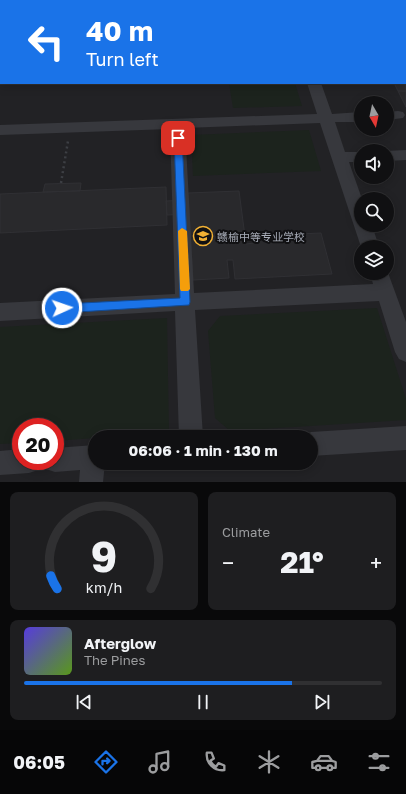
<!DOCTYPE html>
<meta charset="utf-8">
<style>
:root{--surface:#101012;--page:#1e1e20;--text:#f1f3f6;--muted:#9c9d9f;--line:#303032;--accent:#1a73e8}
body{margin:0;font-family:"Golos Text","Noto Sans SC",sans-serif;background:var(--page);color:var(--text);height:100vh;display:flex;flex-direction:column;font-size:15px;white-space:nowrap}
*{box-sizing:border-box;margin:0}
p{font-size:13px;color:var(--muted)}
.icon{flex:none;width:22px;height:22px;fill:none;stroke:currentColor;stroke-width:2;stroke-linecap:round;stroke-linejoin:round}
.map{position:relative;height:482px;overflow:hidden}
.sheet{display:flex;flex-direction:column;gap:10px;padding:10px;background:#09090a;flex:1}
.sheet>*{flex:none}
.banner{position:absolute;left:0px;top:0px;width:406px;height:84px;box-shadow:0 2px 10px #0003,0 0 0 1px var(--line);background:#1a73e8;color:#fff;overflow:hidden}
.needle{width:26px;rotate:171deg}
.controls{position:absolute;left:354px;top:96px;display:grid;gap:8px}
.controls a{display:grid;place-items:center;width:40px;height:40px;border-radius:50%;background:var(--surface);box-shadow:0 2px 10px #0003,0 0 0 1px var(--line);font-size:20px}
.speed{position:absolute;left:12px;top:418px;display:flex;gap:8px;font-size:20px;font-weight:700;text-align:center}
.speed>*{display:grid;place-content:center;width:52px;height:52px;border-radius:50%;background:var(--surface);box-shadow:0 2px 10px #0003,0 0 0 1px var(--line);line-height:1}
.speed .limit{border:6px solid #d22;background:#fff;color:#111}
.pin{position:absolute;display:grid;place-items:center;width:34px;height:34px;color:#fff;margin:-17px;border-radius:8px;box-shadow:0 2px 6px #0006}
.me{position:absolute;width:44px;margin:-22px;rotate:87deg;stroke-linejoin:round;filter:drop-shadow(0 0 3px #0008)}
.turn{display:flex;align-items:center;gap:14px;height:84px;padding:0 20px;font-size:18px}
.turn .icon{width:52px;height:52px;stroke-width:2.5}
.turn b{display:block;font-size:28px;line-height:34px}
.big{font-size:30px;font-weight:700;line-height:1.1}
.sheet .widget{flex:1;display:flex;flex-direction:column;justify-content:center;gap:6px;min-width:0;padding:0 14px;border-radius:8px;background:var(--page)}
.sheet .dial{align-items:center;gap:0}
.dial svg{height:104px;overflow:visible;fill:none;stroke:var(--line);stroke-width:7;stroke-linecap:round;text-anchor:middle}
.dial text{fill:var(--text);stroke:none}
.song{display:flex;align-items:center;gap:12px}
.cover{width:48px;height:48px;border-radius:6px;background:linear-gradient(135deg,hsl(250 70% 55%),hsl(90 70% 35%))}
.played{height:4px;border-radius:2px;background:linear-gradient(90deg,var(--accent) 75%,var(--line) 75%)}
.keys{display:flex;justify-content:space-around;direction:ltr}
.heat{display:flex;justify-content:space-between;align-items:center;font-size:22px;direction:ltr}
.sheet .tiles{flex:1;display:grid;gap:10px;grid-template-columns:1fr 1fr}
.widget:last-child{grid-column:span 2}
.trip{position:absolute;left:88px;top:430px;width:230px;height:40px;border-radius:20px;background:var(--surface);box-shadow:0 2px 10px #0003,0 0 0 1px var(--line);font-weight:700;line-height:40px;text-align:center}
.tabs{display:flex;height:64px;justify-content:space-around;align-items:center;background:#060607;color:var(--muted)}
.tabs .icon{width:28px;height:28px}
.tabs .selected{color:var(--accent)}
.tabs b{font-size:18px;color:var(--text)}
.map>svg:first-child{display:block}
</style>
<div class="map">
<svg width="406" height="482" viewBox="0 0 406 482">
<rect width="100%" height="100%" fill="#161618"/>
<path fill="#222225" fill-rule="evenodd" d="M 0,0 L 406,0 L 406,482 L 0,482 ZM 1,1 L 405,1 L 405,83 L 1,83 ZM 361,103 L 387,103 L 387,129 L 361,129 ZM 361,151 L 387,151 L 387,177 L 361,177 ZM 361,199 L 387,199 L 387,225 L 361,225 ZM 361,247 L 387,247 L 387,273 L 361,273 ZM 21,427 L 55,427 L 55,461 L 21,461 ZM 95,437 L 311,437 L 311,463 L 95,463 Z"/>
<path fill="#1c231d" d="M 229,83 L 295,83 L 302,106 L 233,108 Z
M 309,130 L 321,171 L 193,176 L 191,135 Z
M 377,308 L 406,399 L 406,420 L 230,431 L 215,418 L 208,331 L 220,316 Z
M 167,318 L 169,434 L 95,437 L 95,438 L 55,441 L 55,427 L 21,427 L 21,443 L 0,444 L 0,327 Z"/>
<path fill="#29292c" stroke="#303034" d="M 0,0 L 48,0 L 1,1 L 0,7 Z
M 405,52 L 406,91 L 398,91 L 394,83 L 405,83 Z
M 398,91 L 406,91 L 406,107 Z
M 81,183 L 80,191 L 43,192 L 45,184 Z
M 166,187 L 167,225 L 0,233 L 0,194 Z
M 239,191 L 246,244 L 254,243 L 253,236 L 321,233 L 332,274 L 235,279 L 233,260 L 227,260 L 229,278 L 193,280 L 188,193 Z
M 188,200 L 189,214 L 167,215 L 166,201 Z"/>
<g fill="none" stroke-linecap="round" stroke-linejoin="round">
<path stroke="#3d3f44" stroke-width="2.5" stroke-dasharray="2 3" stroke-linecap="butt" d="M 61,183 L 68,141"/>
<path fill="#37383d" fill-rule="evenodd" d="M 280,0 L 292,0 L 292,1 L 280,1 Z
M 405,8 L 406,8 L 406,14 L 405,14 Z
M 0,39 L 1,39 L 1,47 L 0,47 Z
M 307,83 L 321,83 L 332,114 L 361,112 L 361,122 L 335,122 L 345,152 L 361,152 L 361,162 L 349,162 L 362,199 L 361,225 L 372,225 L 379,247 L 361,247 L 320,123 L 185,128 L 194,293 L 373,284 L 370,273 L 387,273 L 387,270 L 406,322 L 406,362 L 399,359 L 395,352 L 379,301 L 195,310 L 203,437 L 179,437 L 175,311 L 0,321 L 0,303 L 175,294 L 170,129 L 0,135 L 0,125 L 317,114 Z
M 398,111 L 403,112 L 405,115 L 403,118 L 387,120 L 387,112 Z
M 406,150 L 406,160 L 387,161 L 386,151 Z
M 406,426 L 406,450 L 311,456 L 311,437 L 302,437 L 311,432 Z
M 95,445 L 95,463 L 105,463 L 103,482 L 79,482 L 80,470 L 55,472 L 46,469 L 43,461 L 55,461 L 55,448 Z
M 21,449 L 21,461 L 41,461 L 38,470 L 29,473 L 0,475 L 0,451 Z"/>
</g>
<path fill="#1a73e8" stroke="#114b97" d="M 178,136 L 182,138 L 190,302 L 189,305 L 62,313 L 58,311 L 57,308 L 58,305 L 62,304 L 180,298 L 174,138 Z"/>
<path fill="#f59e0b" d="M 182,228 L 187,231 L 190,289 L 188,291 L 181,291 L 180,289 L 178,231 Z"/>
<defs>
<symbol id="school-ring" viewBox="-11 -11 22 22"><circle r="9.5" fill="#111113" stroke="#f2b134" stroke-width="1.5"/><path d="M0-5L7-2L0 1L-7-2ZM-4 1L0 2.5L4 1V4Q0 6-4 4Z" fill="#f2b134"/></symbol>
</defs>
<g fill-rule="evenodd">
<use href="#school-ring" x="192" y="225" width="22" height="22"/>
</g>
<g text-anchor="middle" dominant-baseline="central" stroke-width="4" stroke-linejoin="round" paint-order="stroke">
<g font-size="11" fill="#a8adb8" stroke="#111113" text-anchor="start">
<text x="217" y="236">赣榆中等专业学校</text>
</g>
</g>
</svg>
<div class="controls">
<a><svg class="needle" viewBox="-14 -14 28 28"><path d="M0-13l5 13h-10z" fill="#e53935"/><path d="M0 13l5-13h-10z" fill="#9c9d9f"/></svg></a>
<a><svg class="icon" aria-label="sound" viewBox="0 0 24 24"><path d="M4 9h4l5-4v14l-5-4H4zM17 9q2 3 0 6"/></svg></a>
<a><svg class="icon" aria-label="search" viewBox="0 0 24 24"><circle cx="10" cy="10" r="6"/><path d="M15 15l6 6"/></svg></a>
<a><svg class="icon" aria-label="layers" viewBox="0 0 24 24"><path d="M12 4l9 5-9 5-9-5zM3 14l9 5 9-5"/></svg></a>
</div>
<div class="speed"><div class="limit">20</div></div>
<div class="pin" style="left:178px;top:138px;background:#d93025"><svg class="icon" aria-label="arrive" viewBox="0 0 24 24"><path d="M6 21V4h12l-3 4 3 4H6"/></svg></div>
<svg class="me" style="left:62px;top:308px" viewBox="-20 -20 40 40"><circle r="17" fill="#1a73e8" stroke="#fff" stroke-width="3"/><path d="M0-11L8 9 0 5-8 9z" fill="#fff"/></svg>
<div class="trip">06:06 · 1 min · 130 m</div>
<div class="banner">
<div class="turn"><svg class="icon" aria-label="left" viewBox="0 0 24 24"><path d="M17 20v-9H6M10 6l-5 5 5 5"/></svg><div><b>40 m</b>Turn left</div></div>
</div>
</div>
<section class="sheet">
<div class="tiles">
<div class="widget dial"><svg viewBox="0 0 100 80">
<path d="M14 69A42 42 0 1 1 86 69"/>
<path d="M14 69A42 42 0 0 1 9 59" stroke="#1a73e8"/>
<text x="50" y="56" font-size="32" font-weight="700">9</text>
<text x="50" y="72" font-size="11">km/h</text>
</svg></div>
<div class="widget"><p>Climate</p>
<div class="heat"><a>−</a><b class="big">21°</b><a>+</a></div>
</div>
<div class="widget">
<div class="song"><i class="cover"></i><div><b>Afterglow</b><p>The Pines</p></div></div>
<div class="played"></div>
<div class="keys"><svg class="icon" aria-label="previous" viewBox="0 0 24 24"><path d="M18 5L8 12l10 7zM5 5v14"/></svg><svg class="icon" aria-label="pause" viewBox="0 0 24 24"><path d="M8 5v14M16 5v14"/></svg><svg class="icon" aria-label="next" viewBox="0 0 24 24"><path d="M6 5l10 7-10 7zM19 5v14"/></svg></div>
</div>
</div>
</section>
<nav class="tabs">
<b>06:05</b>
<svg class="icon selected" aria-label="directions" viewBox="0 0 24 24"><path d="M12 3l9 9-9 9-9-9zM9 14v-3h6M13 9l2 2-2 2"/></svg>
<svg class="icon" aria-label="music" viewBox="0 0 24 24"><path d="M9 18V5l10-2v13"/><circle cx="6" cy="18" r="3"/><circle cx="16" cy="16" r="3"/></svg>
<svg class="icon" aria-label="phone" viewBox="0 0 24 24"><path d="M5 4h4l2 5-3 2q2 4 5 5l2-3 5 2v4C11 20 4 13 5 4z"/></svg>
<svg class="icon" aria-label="climate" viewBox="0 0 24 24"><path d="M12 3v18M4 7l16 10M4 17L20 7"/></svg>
<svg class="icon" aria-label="car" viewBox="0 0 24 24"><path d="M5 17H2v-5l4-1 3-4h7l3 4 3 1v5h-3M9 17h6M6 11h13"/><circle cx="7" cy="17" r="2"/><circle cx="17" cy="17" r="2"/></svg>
<svg class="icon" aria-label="filters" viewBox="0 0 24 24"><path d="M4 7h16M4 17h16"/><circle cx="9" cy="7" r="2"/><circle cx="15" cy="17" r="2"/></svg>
</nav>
